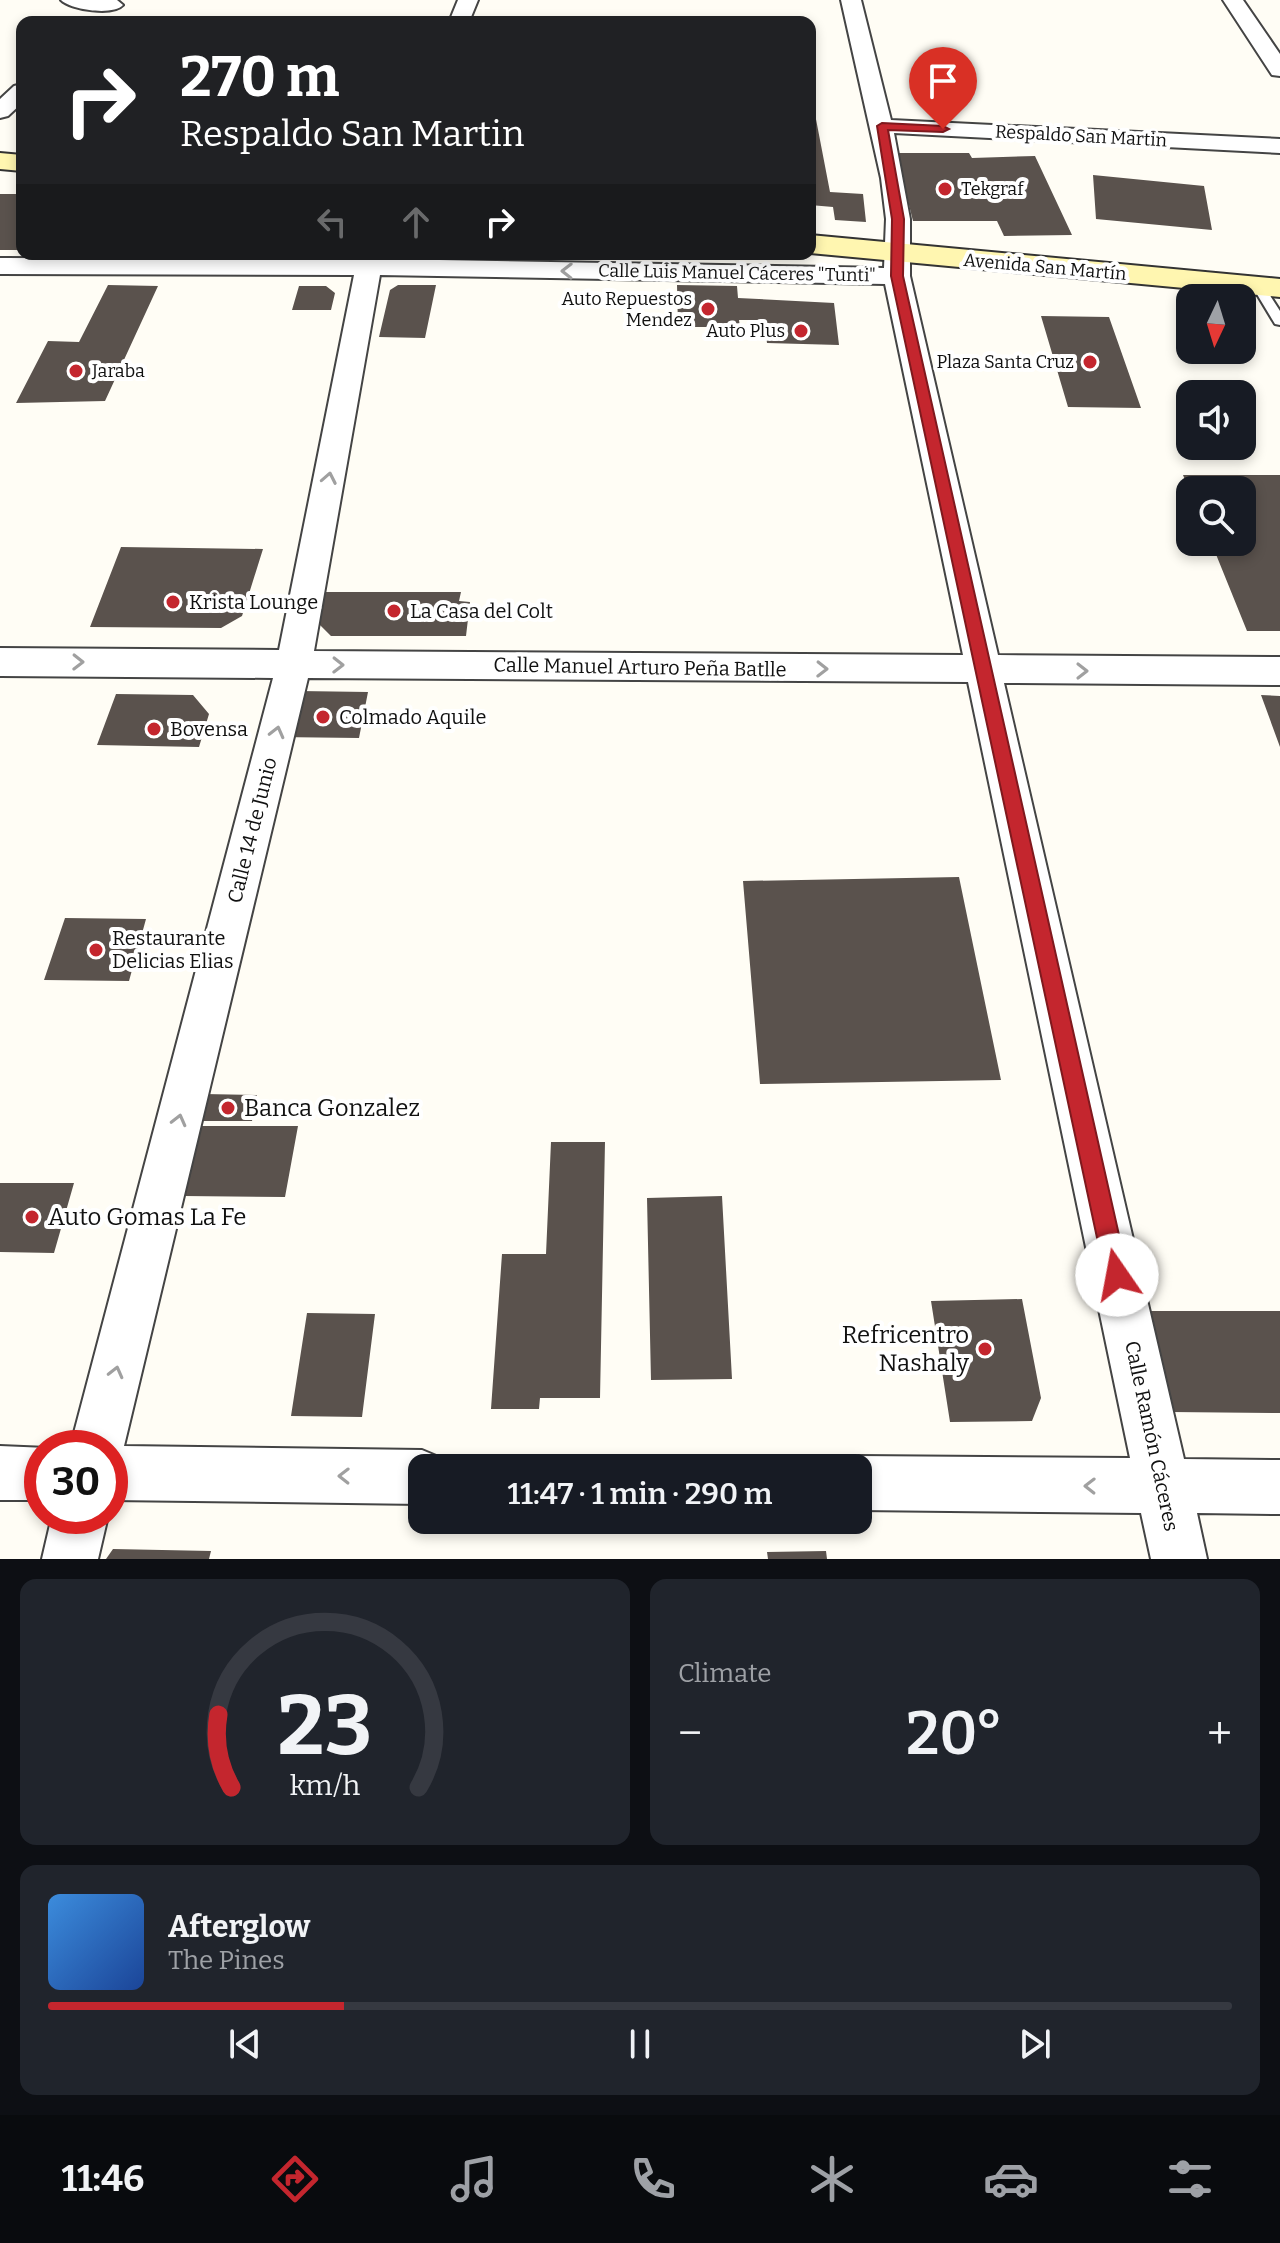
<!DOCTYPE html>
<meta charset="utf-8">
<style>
:root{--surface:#171b24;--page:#20242c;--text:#f1f3f6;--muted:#9ea1a6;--line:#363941;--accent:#c4262e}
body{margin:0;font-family:Bitter,serif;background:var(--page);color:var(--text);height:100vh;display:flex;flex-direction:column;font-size:30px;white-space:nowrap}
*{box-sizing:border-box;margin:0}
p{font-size:26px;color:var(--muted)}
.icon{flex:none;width:44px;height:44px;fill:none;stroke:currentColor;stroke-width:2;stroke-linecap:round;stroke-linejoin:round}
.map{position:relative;height:1559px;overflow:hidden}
.panel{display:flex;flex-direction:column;gap:20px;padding:20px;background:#0d0f14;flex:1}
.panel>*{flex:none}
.banner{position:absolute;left:16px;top:16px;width:800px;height:244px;border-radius:16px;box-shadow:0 4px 12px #0003;background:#202124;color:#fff;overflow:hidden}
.needle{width:52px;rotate:184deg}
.fabs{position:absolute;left:1176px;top:284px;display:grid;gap:16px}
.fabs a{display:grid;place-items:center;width:80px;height:80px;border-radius:16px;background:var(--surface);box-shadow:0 4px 12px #0003;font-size:40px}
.speed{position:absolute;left:24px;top:1430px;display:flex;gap:16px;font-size:40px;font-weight:700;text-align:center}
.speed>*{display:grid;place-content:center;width:104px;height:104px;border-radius:50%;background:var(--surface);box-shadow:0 4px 12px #0003;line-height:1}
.speed .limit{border:12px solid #d22;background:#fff;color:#111}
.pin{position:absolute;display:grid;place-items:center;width:68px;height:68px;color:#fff;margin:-82px -34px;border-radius:50% 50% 50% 0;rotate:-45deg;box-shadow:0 0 8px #0007}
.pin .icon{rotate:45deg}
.me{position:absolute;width:88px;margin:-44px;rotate:348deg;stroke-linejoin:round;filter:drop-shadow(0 0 6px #0008)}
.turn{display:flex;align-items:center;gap:28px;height:168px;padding:0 32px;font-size:36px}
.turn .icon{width:104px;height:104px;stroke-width:2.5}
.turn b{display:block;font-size:56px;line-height:68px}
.lanes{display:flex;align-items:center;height:76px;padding:0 32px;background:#0003;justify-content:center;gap:40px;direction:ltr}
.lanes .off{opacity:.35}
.big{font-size:60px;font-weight:600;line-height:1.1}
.panel .tile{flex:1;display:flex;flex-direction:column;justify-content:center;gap:12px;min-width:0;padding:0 28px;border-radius:16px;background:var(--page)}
.panel .dial{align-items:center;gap:0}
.dial svg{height:208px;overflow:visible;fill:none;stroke:var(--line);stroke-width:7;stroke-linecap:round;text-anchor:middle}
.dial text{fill:var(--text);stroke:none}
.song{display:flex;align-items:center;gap:24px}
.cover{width:96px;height:96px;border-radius:12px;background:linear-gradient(135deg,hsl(210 70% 55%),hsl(220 70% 35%))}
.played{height:8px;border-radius:4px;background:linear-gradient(90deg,var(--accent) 25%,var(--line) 25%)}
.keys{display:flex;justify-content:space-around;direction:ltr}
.heat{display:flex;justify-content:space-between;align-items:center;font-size:44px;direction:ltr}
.panel .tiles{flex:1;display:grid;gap:20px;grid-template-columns:1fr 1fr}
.tile:last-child{grid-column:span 2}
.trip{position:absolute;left:408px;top:1454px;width:464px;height:80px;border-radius:16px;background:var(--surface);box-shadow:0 4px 12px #0003;font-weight:600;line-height:80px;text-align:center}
.dock{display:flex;height:128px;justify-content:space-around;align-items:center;background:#090b0e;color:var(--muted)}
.dock .icon{width:56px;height:56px}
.dock .current{color:var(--accent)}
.dock b{font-size:36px;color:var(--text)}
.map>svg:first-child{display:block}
</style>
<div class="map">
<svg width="1280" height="1559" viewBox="0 0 1280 1559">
<rect width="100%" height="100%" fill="#fffdf5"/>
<path fill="#d5ebbd" d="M 387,254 L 707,254 L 700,259 L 400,259 Z"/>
<path fill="#5a524d" d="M 810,114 L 815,114 L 830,192 L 863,194 L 866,222 L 835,220 L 833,207 L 810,205 Z
M 896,153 L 969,153 L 972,158 L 1035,156 L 1072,235 L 1004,236 L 997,221 L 913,221 Z
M 1093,175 L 1204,186 L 1212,230 L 1096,219 Z
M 0,194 L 22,194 L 22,250 L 0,250 Z
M 108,285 L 158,286 L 105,401 L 16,403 L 48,341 L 79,342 Z
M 398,285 L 436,285 L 425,338 L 379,337 L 390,290 Z
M 677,285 L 737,286 L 738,298 L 834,303 L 839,345 L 767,343 L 764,320 L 739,320 L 740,327 L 678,327 Z
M 299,286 L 326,286 L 335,293 L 331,310 L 292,310 Z
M 1041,316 L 1109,317 L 1141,408 L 1068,407 Z
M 1183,475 L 1280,475 L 1280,631 L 1247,631 L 1211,542 L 1242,542 L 1242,490 L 1189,490 Z
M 121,547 L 263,549 L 242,616 L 221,628 L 90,627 Z
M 323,592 L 461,592 L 459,601 L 470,602 L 466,636 L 331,636 L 316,621 Z
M 299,691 L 368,692 L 359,738 L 277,737 Z
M 116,694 L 193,695 L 209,714 L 199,747 L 97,745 Z
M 1261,695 L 1280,696 L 1280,747 Z
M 959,877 L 1001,1080 L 760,1084 L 743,881 Z
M 65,918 L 146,919 L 129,981 L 44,980 Z
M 204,1094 L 257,1095 L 252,1121 L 197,1121 Z
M 199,1126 L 298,1126 L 285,1197 L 184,1196 Z
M 551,1142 L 605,1142 L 600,1398 L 540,1398 L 539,1409 L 491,1409 L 502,1254 L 546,1254 Z
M 0,1183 L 74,1183 L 54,1253 L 0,1252 Z
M 722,1196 L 732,1379 L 651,1380 L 647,1198 Z
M 1022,1299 L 1041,1398 L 1032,1421 L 950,1422 L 931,1301 Z
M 1147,1311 L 1280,1311 L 1280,1413 L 1171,1412 Z
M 307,1313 L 375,1314 L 362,1417 L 291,1416 Z
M 113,1549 L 211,1551 L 209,1559 L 106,1559 Z
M 826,1551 L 827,1559 L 768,1559 L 767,1552 Z"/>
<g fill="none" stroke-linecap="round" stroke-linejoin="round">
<defs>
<path id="service" d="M 460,16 L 489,22 L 457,21 L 455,19 Z
M 1254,283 L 1264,286 L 1280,311 L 1280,325 L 1275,324 L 1252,286 Z"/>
<path id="minor" d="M 61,0 L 117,0 L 123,5 C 113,16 71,10 61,0 Z
M 458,0 L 478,0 L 469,22 L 449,22 Z
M 841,0 L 861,0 L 891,120 L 1280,139 L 1280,153 L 894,133 L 910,219 L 910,276 L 998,655 L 1280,657 L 1280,685 L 1004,683 L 1184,1459 L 1280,1460 L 1280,1514 L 1197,1513 L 1207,1559 L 1151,1559 L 1141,1513 L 858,1510 L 858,1468 L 837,1468 L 839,1464 L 858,1456 L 1130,1458 L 968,682 L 308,678 L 124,1446 L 422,1450 L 441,1458 L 445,1468 L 422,1468 L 422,1504 L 110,1500 L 110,1448 L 70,1448 L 273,678 L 0,676 L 0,648 L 279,650 L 354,275 L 0,274 L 0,258 L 357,259 L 358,254 L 384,254 L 383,259 L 884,268 L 886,219 L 881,178 ZM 380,275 L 885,284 L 963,655 L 314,651 Z
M 1223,0 L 1243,0 L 1280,54 L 1280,76 L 1272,75 Z
M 22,84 L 22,103 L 8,116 L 0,118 L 0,99 L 14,86 Z
M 0,1446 L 47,1448 L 42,1448 L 42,1500 L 0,1500 Z
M 52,1516 L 108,1516 L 98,1559 L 42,1559 Z"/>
<path id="secondary" d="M 0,153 L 22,155 L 22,171 L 0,169 Z
M 810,235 L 1280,279 L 1280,297 L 810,253 Z"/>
</defs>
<use href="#service" stroke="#444" stroke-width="4"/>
<use href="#minor" stroke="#444" stroke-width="4"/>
<use href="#secondary" stroke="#333" stroke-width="4"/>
<use href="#service" fill="#fff" fill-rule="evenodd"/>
<use href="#minor" fill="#fff" fill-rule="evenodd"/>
<use href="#secondary" fill="#fff6b0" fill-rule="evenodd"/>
</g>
<defs><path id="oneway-chevron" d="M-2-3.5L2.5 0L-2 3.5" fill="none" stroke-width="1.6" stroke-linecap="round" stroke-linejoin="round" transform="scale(2)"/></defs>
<g stroke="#a0a0a0">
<use href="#oneway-chevron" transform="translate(567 271) rotate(-179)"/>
<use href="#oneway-chevron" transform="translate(329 478) rotate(-79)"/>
<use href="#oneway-chevron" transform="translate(78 662) rotate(1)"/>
<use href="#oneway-chevron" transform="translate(338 665) rotate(1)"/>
<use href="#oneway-chevron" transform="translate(822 669) rotate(1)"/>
<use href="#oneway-chevron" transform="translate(1082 671)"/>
<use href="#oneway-chevron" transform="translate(277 732) rotate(-76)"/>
<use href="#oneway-chevron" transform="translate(179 1120) rotate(-76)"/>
<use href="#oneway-chevron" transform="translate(116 1372) rotate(-76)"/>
<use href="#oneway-chevron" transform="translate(344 1476) rotate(-179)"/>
<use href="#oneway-chevron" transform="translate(1090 1486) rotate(-179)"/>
</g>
<path fill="#c4262e" stroke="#7f191e" stroke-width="2" d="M 882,123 L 943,126 L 949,129 L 943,132 L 888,130 L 904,219 L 903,276 L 1128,1275 L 1125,1284 L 1117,1287 L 1108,1284 L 1105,1275 L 891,276 L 892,219 L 877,126 Z"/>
<g fill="#c4262e" stroke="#fff" stroke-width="3">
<circle cx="945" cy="189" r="8"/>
<circle cx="708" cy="309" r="8"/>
<circle cx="801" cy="331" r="8"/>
<circle cx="1090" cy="362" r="8"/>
<circle cx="76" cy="371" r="8"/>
<circle cx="173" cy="602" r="8"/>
<circle cx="394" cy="611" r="8"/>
<circle cx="323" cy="717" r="8"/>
<circle cx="154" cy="729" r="8"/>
<circle cx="96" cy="950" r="8"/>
<circle cx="228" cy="1108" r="8"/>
<circle cx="32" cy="1217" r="8"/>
<circle cx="985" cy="1349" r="8"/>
</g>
<g text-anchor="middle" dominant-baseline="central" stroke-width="8" stroke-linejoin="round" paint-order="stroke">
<g font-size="18" fill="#111" stroke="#fff">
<text transform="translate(1081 136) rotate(3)">Respaldo San Martin</text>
<text transform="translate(1045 267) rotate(5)">Avenida San Martín</text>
<text transform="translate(737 273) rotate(1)">Calle Luis Manuel Cáceres "Tunti"</text>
</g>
<g font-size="18" fill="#111" stroke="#fff" text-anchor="end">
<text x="961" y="189" text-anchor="start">Tekgraf</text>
<text x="692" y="299">Auto Repuestos<tspan x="692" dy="21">Mendez</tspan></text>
<text x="785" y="331">Auto Plus</text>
<text x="1074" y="362">Plaza Santa Cruz</text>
<text x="92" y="371" text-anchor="start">Jaraba</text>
</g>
<g font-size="20" fill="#111" stroke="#fff" text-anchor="start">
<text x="189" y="602">Krista Lounge</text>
<text x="410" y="611">La Casa del Colt</text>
<text x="339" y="717">Colmado Aquile</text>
<text x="170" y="729">Bovensa</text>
<text x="112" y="938">Restaurante<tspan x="112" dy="23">Delicias Elias</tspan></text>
</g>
<g font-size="20" fill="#111" stroke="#fff">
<text transform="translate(640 667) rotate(1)">Calle Manuel Arturo Peña Batlle</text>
<text transform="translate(252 830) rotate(-76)">Calle 14 de Junio</text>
<text transform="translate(1152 1436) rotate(78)">Calle Ramón Cáceres</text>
</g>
<g font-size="24" fill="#111" stroke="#fff" text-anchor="start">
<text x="244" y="1108">Banca Gonzalez</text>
<text x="48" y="1217">Auto Gomas La Fe</text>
<text x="969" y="1335" text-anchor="end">Refricentro<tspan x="969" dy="28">Nashaly</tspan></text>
</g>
</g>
</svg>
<div class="fabs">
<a><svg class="needle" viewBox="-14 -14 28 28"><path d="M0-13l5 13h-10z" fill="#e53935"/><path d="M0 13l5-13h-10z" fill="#9ea1a6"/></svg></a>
<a><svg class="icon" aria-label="sound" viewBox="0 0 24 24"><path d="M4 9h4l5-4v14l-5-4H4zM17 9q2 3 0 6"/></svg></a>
<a><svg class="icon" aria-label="search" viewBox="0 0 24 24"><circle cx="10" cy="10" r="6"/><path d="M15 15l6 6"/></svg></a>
</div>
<div class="speed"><div class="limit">30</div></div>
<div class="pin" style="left:943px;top:129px;background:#d93025"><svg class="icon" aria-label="arrive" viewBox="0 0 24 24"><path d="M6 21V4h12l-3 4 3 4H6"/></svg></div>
<svg class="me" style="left:1117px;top:1275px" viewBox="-20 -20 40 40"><circle r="19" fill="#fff"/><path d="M0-13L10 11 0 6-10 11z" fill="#c4262e"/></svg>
<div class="trip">11:47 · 1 min · 290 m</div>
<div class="banner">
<div class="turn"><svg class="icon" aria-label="right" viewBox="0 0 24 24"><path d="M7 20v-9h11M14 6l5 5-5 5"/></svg><div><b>270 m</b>Respaldo San Martin</div></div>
<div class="lanes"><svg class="icon off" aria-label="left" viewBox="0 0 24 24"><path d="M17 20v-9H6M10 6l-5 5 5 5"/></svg><svg class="icon off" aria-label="ahead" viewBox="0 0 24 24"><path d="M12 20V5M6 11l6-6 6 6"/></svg><svg class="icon" aria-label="right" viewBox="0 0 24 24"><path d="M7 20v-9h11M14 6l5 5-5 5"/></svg></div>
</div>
</div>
<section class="panel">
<div class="tiles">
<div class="tile dial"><svg viewBox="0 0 100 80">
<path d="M14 69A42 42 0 1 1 86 69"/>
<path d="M14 69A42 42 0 0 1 9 41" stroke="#c4262e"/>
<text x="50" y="56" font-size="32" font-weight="700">23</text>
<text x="50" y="72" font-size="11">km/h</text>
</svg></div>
<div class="tile"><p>Climate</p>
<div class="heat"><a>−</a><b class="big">20°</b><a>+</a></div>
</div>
<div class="tile">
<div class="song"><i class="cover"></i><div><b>Afterglow</b><p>The Pines</p></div></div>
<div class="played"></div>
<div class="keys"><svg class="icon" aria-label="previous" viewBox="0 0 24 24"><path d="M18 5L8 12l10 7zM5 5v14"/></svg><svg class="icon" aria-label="pause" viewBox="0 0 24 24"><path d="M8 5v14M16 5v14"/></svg><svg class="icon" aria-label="next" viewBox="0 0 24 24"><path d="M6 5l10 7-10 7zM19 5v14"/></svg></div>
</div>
</div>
</section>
<nav class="dock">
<b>11:46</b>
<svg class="icon current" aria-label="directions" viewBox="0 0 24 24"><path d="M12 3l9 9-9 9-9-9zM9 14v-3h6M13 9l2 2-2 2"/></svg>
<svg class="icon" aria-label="music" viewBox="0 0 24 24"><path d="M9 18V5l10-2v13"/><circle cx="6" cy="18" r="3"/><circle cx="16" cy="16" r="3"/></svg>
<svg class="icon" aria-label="phone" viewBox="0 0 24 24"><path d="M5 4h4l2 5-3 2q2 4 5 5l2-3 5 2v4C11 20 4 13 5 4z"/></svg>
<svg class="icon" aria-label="climate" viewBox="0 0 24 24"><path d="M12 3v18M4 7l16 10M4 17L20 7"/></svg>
<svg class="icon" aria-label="car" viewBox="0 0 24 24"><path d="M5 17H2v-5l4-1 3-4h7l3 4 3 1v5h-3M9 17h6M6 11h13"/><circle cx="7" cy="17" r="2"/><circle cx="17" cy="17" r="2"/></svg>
<svg class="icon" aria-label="filters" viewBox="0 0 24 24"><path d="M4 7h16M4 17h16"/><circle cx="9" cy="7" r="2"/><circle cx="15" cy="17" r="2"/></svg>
</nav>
